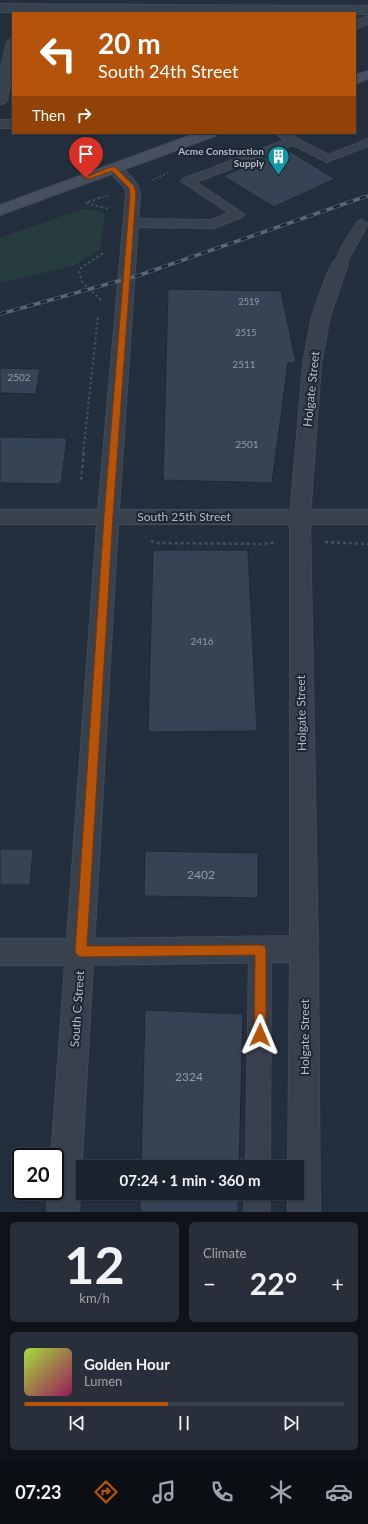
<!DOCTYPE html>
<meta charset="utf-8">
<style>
:root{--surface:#1b232e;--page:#282f3a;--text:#f1f3f6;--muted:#a0a4aa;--line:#39404a;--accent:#b45309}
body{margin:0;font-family:Lato,sans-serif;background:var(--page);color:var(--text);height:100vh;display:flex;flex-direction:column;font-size:15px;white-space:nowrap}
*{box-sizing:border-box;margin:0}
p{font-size:13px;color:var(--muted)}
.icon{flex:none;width:22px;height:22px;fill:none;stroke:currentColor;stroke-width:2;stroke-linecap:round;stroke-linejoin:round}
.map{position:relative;height:1212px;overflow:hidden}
.drawer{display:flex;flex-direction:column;gap:10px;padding:10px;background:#0f1319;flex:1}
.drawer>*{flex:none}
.top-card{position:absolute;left:12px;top:12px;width:344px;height:122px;border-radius:0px;box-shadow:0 1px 3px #0004,0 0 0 1px var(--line);background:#b45309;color:#fff;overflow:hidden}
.speed{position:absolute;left:12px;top:1148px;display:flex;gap:8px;font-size:20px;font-weight:700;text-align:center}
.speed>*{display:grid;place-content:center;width:52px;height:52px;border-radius:50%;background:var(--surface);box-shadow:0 1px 3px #0004,0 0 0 1px var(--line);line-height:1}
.speed .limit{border:2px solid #111;border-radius:6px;background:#fff;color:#111}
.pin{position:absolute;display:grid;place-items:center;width:34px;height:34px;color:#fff;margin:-41px -17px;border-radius:50% 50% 50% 0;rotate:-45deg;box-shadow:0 0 4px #0007}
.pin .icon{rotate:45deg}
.me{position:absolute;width:44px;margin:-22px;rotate:1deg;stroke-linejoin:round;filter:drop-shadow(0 0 3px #0008)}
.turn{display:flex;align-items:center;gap:14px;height:84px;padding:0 20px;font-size:18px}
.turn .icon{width:52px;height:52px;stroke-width:2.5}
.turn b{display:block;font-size:28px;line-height:34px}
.then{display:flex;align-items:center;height:38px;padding:0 20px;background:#0003;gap:8px;font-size:15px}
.big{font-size:30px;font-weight:700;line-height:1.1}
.drawer .widget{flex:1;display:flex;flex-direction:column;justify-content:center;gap:6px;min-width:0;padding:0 14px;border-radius:6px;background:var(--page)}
.drawer .dial{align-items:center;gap:0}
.dial b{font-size:52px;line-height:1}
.song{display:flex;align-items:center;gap:12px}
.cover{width:48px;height:48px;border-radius:6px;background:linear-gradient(135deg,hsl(80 70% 55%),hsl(330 70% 35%))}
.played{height:4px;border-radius:2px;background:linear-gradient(90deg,var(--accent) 45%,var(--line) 45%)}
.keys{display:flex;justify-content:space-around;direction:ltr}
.heat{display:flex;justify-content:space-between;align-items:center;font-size:22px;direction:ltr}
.drawer .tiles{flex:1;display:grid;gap:10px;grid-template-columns:1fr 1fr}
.widget:last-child{grid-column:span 2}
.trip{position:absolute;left:76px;top:1160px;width:228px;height:40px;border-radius:0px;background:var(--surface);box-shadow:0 1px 3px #0004,0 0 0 1px var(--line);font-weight:700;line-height:40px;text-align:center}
.tab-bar{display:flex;height:64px;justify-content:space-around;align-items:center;background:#0b0e12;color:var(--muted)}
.tab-bar .icon{width:28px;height:28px}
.tab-bar .on{color:var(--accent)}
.tab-bar b{font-size:18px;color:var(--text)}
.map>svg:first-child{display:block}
</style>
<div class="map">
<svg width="368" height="1212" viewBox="0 0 368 1212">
<rect width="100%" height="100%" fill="#242f3e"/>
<path fill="#263c3f" d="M 82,209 L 102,211 L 105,216 L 100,249 L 73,266 L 0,283 L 0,238 Z"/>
<path fill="#364354" stroke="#1f2835" d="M 286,149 L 335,179 L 274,207 L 223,176 Z
M 168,289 L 281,291 L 296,363 L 288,363 L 272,483 L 163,480 Z
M 0,368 L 40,369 L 36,394 L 0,393 Z
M 0,437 L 67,438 L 61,484 L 0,483 Z
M 153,550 L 248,550 L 257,731 L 148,732 Z
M 0,849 L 33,849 L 30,885 L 0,885 Z
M 145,851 L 258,853 L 258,898 L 144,896 Z
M 145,1010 L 243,1014 L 239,1167 L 141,1167 Z
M 140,1193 L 238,1193 L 238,1212 L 140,1212 Z"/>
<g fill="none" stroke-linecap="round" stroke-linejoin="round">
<defs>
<path id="service" d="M 274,133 L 287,133 L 328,155 L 368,139 L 368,146 L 327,162 L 293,145 L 196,182 L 244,214 L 242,217 L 214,228 L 131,227 L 125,223 L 131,219 L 212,220 L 229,213 L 181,181 L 183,179 L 285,140 Z
M 362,220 L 368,224 L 344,267 L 336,267 L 334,264 L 341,248 L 358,221 Z
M 260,940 L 268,943 L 271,950 L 270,1167 L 246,1167 L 249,950 L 252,943 Z
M 245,1193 L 269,1193 L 270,1212 L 244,1212 Z"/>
<path id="minor" d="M 0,4 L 368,6 L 368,14 L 0,12 Z
M 13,38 L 13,71 L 7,100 L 5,103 L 0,104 L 0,71 L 7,42 Z
M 340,259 L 346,261 L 348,264 L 330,316 L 321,364 L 310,517 L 318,949 L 320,1212 L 288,1212 L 288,1193 L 297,1193 L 297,1167 L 288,1167 L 290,962 L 81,965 L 71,961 L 67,952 L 71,943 L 81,939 L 290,936 L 290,517 L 303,364 L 312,316 L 327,274 L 334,261 Z"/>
<path id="tertiary" d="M 368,16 L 368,24 L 355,29 L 355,21 Z
M 0,120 L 13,120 L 13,128 L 0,128 Z
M 113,164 C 124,166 139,183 140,194 L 119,510 L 368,510 L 368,524 L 118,524 L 79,1212 L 47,1212 L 48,1191 L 55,1191 L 55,1157 L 51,1157 L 65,965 L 0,965 L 0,939 L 67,939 L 97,524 L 0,524 L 0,510 L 98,510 L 126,194 L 125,188 L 106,168 L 108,165 Z"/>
<path id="secondary" d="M 368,71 L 368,79 L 355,84 L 355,75 Z
M 197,133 L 217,133 L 215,136 L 0,215 L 0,205 Z"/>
</defs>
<use href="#service" stroke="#414a57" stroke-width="2"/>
<use href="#minor" stroke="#414a57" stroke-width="2"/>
<use href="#tertiary" stroke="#414a57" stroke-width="2"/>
<use href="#secondary" stroke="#414a57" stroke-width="2"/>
<path stroke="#3f5557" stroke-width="1.5" stroke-dasharray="2 2" stroke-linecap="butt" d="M 152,180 L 168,173
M 99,198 L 110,195"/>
<path stroke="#3f5557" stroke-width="2" stroke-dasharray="2.5 2.5" stroke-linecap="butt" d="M 88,202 L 102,197
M 86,203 L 109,209
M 101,300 L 82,282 L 79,271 L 82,267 L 105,252
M 83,454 L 98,316"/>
<path stroke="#3f5557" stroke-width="2.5" stroke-dasharray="3 3" stroke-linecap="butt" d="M 84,453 L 81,478 L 84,481
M 151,541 L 158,543 L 264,544 L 276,542
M 325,542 L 368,544"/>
<use href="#service" fill="#38414e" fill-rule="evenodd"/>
<use href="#minor" fill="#38414e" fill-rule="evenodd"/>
<use href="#tertiary" fill="#38414e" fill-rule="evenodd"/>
<use href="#secondary" fill="#465061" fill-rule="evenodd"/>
<defs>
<path id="rail-far1" d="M 361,198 L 368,196"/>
<path id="rail" d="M 0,314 L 140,275 L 364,197"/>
</defs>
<use href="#rail-far1" stroke="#5a6575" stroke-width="3"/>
<use href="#rail" stroke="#5a6575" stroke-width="3.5"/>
<use href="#rail-far1" stroke="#1d2633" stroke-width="2" stroke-dasharray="5.5" stroke-linecap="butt"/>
<use href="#rail" stroke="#1d2633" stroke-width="2.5" stroke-dasharray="7" stroke-linecap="butt"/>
</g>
<path fill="#b45309" stroke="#753606" d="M 111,167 L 115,167 L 134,186 L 136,194 L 113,516 L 87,946 L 260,945 L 265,946 L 266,950 L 266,1035 L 265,1039 L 260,1041 L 256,1039 L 254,1035 L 255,955 L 81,957 L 77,955 L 75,952 L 104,516 L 130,194 L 129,188 L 112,171 L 89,179 L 83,178 Z"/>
<defs>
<symbol id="building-pin" viewBox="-11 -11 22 30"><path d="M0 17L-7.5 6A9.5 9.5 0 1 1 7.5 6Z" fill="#0f9aa8" stroke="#1d2633"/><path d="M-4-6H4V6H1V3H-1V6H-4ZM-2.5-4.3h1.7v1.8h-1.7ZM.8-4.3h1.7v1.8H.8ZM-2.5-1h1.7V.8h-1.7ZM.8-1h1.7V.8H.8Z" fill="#fff"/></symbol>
</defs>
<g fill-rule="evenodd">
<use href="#building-pin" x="266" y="144" width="25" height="34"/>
</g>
<g text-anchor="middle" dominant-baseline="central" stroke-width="4" stroke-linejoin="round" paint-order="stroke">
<g font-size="9" fill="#929caa">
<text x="249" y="301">2519</text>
<text x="246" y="332">2515</text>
</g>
<g font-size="10" font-weight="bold" fill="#b4bcc9" stroke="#1d2633" text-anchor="end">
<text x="264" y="151">Acme Construction<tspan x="264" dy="12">Supply</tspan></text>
</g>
<g font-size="10" fill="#929caa">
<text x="244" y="364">2511</text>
<text x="19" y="377">2502</text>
<text x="247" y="444">2501</text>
<text x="202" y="641">2416</text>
</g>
<g font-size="12" fill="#b4bcc9" stroke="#1d2633">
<text transform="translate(311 389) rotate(-84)">Holgate Street</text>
<text x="184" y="516">South 25th Street</text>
<text transform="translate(301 713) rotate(-91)">Holgate Street</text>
<text transform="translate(77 1009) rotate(-86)">South C Street</text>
<text transform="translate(304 1037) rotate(-90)">Holgate Street</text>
</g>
<g font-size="12" fill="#929caa">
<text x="201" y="874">2402</text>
<text x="189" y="1076">2324</text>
</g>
</g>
</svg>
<div class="speed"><div class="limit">20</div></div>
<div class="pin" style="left:86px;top:178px;background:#d93025"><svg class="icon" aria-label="arrive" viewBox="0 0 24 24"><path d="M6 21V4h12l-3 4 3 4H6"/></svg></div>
<svg class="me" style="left:260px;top:1035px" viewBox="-20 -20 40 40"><path d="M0-17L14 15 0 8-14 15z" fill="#b45309" stroke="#fff" stroke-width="4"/></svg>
<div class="trip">07:24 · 1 min · 360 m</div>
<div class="top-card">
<div class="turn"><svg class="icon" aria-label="left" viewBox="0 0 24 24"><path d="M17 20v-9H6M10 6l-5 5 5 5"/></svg><div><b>20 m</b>South 24th Street</div></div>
<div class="then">Then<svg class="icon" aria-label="right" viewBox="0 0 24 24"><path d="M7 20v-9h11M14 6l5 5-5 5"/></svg></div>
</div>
</div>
<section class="drawer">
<div class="tiles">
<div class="widget dial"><b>12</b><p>km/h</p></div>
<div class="widget"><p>Climate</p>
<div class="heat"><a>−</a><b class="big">22°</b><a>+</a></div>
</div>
<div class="widget">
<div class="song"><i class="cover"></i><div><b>Golden Hour</b><p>Lumen</p></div></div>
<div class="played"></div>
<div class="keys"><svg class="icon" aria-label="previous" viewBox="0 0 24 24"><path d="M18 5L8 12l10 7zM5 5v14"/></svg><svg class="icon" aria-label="pause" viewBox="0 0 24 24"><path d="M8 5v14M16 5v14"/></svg><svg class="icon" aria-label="next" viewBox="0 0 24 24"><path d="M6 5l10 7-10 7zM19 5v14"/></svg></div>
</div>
</div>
</section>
<nav class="tab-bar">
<b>07:23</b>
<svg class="icon on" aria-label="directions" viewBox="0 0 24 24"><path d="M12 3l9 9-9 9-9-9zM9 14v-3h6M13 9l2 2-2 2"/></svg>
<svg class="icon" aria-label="music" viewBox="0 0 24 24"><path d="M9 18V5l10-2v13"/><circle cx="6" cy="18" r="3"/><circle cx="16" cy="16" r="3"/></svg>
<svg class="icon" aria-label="phone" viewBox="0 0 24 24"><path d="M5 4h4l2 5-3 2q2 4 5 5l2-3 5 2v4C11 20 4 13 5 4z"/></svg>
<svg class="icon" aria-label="climate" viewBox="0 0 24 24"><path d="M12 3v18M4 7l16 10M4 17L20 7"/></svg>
<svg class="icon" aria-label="car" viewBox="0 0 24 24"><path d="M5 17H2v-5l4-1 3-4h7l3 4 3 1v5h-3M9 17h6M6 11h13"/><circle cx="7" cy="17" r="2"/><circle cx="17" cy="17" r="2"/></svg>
</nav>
